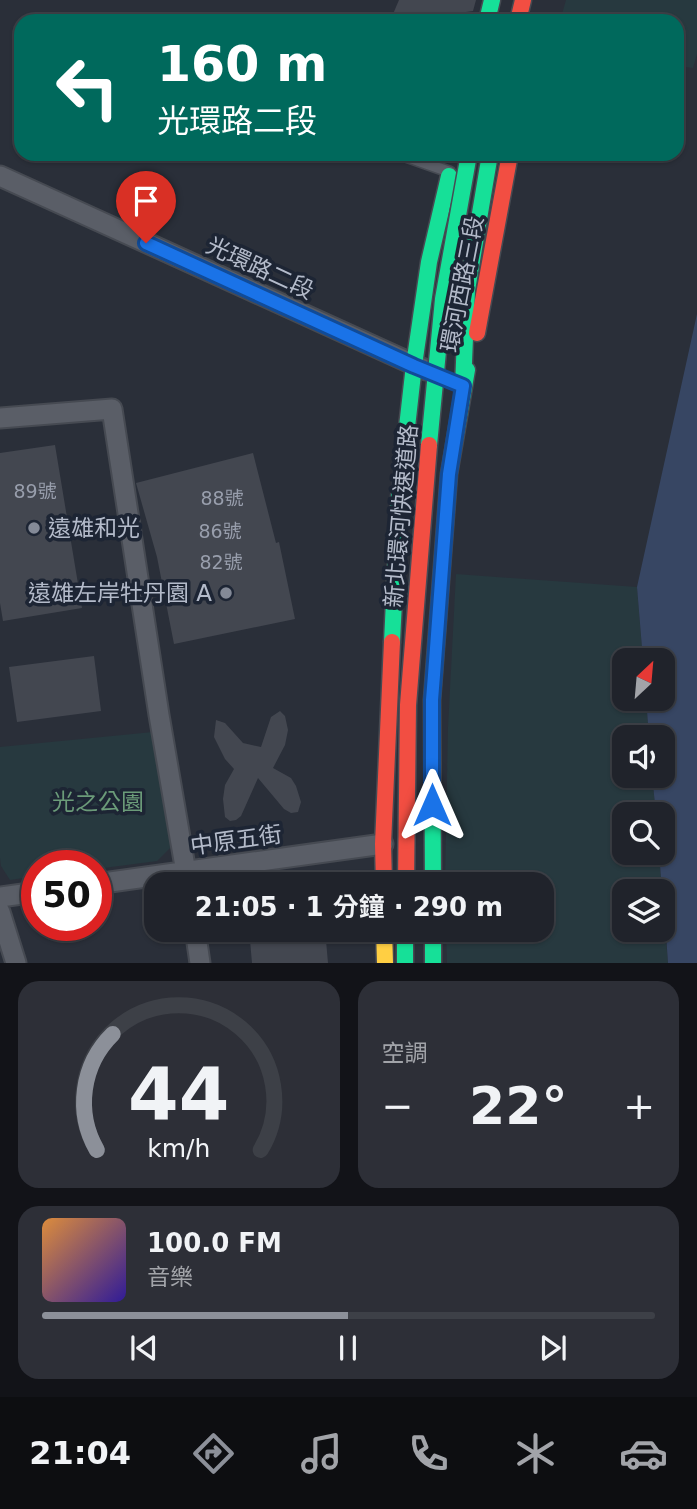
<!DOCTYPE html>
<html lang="zh-TW">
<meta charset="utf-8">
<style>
:root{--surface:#20232b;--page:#2d2f37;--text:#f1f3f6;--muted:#a2a4a9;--line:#3d4047;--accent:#8c9099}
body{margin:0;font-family:"DejaVu Sans","Noto Sans TC",sans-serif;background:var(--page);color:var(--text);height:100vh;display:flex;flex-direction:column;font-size:26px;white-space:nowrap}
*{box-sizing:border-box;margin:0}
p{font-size:23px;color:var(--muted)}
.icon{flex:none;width:38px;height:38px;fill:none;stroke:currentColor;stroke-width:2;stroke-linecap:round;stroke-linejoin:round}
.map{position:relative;height:963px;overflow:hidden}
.panel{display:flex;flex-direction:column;gap:18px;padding:18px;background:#121318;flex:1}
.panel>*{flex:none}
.top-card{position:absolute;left:14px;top:14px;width:670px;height:147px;border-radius:21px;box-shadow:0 2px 5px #0004,0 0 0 2px var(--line);background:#00695c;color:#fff;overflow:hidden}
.needle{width:46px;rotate:26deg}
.controls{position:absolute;left:612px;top:648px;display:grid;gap:14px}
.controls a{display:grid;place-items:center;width:63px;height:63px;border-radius:14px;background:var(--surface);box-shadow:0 2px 5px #0004,0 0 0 2px var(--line);font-size:35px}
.speed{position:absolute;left:21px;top:850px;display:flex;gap:14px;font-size:35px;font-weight:700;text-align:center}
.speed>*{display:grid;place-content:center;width:91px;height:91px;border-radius:50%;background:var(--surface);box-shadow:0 2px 5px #0004,0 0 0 2px var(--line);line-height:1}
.speed .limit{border:10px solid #d22;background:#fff;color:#111}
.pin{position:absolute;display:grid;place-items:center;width:60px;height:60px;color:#fff;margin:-72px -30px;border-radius:50% 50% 50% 0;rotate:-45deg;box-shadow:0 0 7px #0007}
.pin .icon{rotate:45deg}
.me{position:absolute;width:77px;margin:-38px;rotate:0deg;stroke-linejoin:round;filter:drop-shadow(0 0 5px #0008)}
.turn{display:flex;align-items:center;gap:24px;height:147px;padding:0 28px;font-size:32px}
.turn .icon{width:91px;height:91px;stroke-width:2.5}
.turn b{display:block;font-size:49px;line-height:60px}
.big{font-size:52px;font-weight:600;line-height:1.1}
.panel .card{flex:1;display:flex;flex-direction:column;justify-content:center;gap:10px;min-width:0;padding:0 24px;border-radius:21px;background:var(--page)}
.panel .dial{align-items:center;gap:0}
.dial svg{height:182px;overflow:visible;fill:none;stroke:var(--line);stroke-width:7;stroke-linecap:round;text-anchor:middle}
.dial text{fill:var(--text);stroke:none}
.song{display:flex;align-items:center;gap:21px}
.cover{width:84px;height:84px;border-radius:10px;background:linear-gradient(135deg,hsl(30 70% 55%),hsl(250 70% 35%))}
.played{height:7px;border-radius:4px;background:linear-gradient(90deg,var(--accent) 50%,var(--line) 50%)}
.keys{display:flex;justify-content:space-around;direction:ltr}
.heat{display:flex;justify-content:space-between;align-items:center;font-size:38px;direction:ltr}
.panel .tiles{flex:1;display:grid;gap:18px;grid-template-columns:1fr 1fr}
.card:last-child{grid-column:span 2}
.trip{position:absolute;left:144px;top:872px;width:410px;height:70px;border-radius:21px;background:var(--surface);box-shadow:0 2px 5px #0004,0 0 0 2px var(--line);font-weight:600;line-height:70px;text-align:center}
.menu{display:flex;height:112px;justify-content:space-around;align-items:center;background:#0d0e11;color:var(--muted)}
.menu .icon{width:49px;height:49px}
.menu .current{color:var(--accent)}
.menu b{font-size:32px;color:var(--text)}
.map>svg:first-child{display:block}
</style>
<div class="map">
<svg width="697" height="963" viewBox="0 0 697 963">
<rect width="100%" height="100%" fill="#2a2f39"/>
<path fill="#27393f" d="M 566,0 L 697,0 L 697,54 L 693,68 L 677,66 L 677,21 L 560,21 Z
M 456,574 L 637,587 L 643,660 L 625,660 L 625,698 L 646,698 L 649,737 L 625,737 L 625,775 L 652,775 L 656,814 L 625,814 L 625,852 L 659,852 L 662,891 L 625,891 L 625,929 L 663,929 L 663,906 L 668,963 L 447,963 L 446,929 L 541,929 L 541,884 L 445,884 L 448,727 Z
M 153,732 L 171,847 L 157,861 L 96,869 L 96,866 L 37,866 L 37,876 L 10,880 L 1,866 L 0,858 L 0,747 Z"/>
<path fill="#374663" d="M 697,314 L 697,963 L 668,963 L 663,891 L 662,891 L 659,852 L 663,852 L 663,814 L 656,814 L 652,775 L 663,775 L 663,737 L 649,737 L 646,698 L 663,698 L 663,660 L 643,660 L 637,587 Z"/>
<path fill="#434750" d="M 399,0 L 476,0 L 473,11 L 401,21 L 390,21 Z
M 55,445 L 82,608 L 3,621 L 0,603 L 0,453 Z
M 253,453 L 276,543 L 279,542 L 295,619 L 174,644 L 157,557 L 136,483 Z
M 94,656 L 101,711 L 17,722 L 9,667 Z
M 280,711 L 285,716 L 288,730 L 285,745 L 273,768 L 291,778 L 296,786 L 301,802 L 298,812 L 291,813 L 284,809 L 258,778 L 241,816 L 236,820 L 230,821 L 225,817 L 223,799 L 225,785 L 234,769 L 225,759 L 214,737 L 216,720 L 225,723 L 243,743 L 261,747 L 271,717 Z
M 249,929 L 325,929 L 328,963 L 252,963 Z"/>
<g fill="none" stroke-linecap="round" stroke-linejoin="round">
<defs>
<path id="lane" d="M 399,154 L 450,172"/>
<path id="street" d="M 0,176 L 426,370
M 0,418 L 112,409 L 159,715 L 188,884
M 96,884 L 383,844
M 0,897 L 37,892
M 0,912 L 16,963
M 195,929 L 200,963"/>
<path id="fast" d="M 487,21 L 492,0
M 463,386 L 467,290 L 490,154
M 392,642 L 399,498 L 414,365 L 429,262 L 449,176
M 433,884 L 432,700 L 449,474 L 467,370
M 405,929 L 405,963
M 433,929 L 433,963"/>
<path id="slow" d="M 384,929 L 385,963"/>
<path id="jam" d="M 518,21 L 523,0
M 477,333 L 510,154
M 384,884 L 383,844 L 392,642"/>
</defs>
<use href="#lane" stroke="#464a52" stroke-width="13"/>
<use href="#street" stroke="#464a52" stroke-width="23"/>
<use href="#fast" stroke="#464a52" stroke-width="19"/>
<use href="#slow" stroke="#464a52" stroke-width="19"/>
<use href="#jam" stroke="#464a52" stroke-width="19"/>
<use href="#lane" stroke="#5a5e67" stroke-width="10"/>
<use href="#street" stroke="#5a5e67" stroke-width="19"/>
<use href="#fast" stroke="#16e098" stroke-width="16"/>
<use href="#slow" stroke="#ffcf43" stroke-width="16"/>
<use href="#jam" stroke="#f24e42" stroke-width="16"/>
<defs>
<path id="fast-bridge" d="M 429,445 L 443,299 L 469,154"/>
<path id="jam-bridge" d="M 406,884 L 408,705 L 429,445"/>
</defs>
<use href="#fast-bridge" stroke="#474b55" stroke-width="19" stroke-linecap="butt"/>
<use href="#jam-bridge" stroke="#474b55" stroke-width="19" stroke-linecap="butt"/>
<use href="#fast-bridge" stroke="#16e098" stroke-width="16"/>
<use href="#jam-bridge" stroke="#f24e42" stroke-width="16"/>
</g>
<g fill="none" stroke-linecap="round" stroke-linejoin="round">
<defs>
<path id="route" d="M 146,243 L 414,366 L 463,386 L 449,474 L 434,675 L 432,700 L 432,805"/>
</defs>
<use href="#route" stroke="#114b97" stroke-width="18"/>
<use href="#route" stroke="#1a73e8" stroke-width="12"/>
</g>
<g fill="#848a97" stroke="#1d2534" stroke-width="2.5">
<circle cx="34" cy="528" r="7"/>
<circle cx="226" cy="593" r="7"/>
</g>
<g text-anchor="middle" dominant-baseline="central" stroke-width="7" stroke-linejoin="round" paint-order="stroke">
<g font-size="19" fill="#989eac">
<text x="35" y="491">89號</text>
<text x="222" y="498">88號</text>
<text x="220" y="531">86號</text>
<text x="221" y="562">82號</text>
</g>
<g font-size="23" fill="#b4bbca" stroke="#1d2534">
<text transform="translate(260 268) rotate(25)">光環路二段</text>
<text transform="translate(462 284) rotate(-79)">環河西路三段</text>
<text transform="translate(401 516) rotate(-85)">新北環河快速道路</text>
<text transform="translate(236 840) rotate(-8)">中原五街</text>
</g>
<g font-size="23" fill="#b4bbca" stroke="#1d2534" text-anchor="start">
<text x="48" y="528">遠雄和光</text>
<text x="212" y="593" text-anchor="end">遠雄左岸牡丹園 A</text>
</g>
<g font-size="23" fill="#6b9b79" stroke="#1d2534">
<text x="98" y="802">光之公園</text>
</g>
</g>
</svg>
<div class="controls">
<a><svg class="needle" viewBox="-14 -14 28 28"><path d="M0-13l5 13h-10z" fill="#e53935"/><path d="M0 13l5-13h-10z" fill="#a2a4a9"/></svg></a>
<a><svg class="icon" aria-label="sound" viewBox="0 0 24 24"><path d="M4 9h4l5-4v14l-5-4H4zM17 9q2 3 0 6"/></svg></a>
<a><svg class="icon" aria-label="search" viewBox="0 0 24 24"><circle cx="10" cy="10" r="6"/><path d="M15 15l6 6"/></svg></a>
<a><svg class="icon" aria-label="layers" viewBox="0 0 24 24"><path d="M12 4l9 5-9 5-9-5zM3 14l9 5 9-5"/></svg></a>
</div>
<div class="speed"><div class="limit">50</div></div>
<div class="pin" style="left:146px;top:243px;background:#d93025"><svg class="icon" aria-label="arrive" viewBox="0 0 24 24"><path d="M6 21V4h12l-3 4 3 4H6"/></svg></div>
<svg class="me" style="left:432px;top:805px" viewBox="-20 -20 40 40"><path d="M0-17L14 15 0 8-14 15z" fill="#1a73e8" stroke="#fff" stroke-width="4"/></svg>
<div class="trip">21:05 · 1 分鐘 · 290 m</div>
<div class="top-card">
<div class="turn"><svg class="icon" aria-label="left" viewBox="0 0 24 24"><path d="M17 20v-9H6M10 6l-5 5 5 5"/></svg><div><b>160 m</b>光環路二段</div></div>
</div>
</div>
<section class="panel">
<div class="tiles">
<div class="card dial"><svg viewBox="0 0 100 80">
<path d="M14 69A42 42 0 1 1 86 69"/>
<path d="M14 69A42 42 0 0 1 21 18" stroke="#8c9099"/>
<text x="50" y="56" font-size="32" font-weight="700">44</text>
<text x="50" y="72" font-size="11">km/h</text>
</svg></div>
<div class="card"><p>空調</p>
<div class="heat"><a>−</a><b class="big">22°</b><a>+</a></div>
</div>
<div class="card">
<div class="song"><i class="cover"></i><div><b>100.0 FM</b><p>音樂</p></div></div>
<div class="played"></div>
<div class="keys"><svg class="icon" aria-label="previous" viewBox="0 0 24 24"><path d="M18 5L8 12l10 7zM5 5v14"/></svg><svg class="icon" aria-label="pause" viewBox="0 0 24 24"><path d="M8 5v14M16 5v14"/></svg><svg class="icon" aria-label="next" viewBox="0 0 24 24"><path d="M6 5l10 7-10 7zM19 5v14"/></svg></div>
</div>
</div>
</section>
<nav class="menu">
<b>21:04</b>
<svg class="icon current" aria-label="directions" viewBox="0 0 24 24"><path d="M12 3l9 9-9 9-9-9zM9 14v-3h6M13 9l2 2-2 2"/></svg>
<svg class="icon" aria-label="music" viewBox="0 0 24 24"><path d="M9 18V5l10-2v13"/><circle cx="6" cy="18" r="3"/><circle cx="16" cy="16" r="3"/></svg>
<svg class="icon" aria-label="phone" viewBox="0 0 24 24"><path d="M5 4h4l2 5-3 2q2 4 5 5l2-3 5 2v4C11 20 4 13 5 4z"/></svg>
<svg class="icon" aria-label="climate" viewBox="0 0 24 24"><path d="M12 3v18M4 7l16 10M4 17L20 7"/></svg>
<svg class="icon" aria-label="car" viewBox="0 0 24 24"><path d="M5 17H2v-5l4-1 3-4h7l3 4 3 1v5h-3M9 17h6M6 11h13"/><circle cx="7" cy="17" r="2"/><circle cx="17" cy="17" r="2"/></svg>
</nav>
